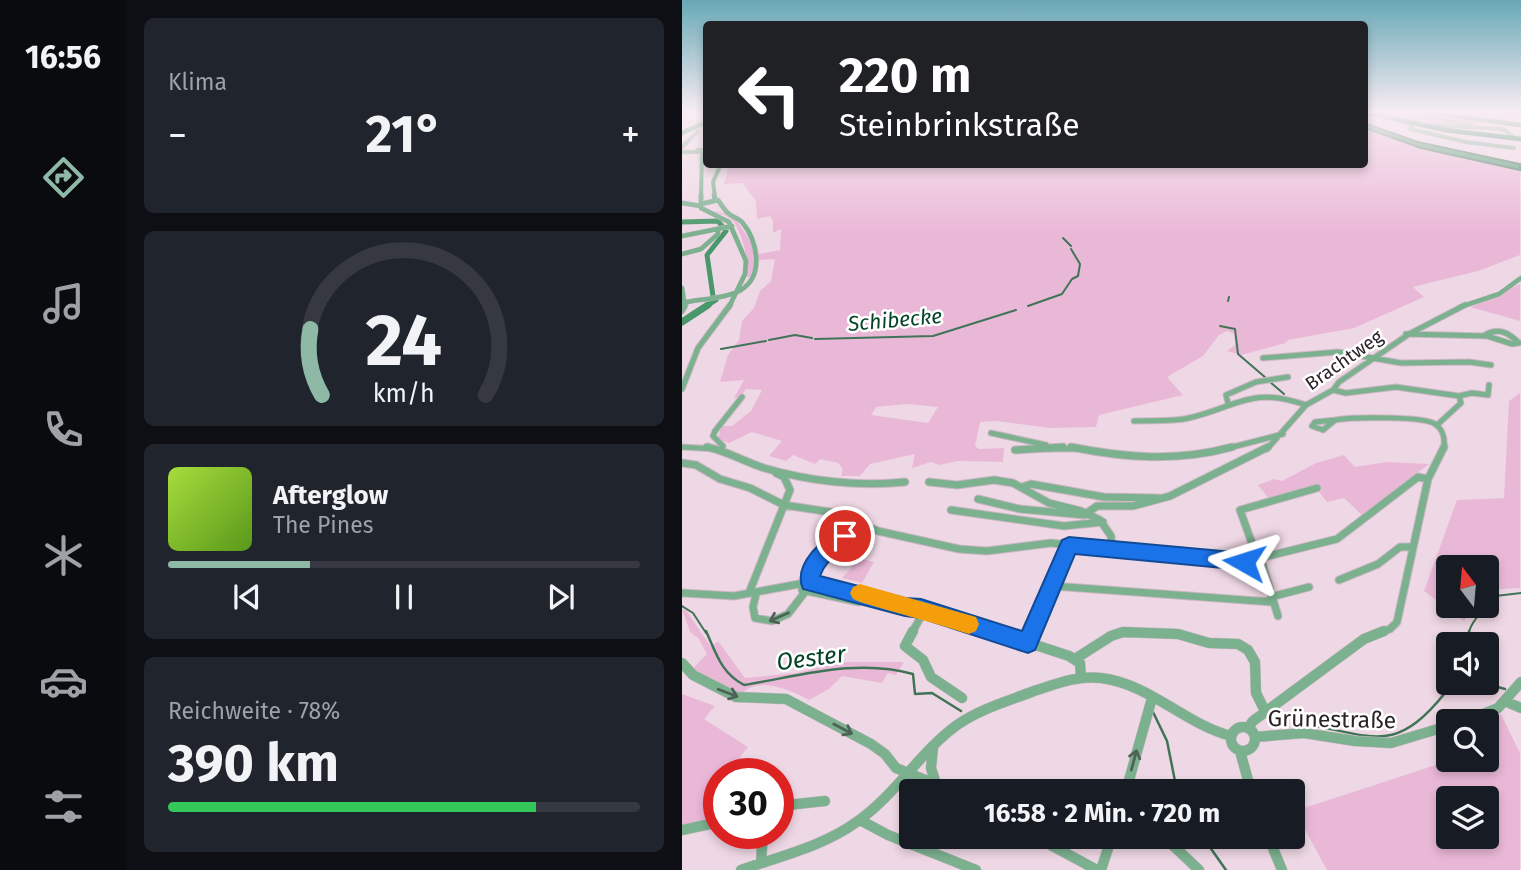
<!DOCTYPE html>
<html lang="de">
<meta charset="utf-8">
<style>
:root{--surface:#171b24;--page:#20242c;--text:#f1f3f6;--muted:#9ea1a6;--line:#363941;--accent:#8fb9a7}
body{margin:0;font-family:"Fira Sans",sans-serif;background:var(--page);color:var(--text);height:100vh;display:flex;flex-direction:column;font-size:26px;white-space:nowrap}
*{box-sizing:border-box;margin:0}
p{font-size:23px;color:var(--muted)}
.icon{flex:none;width:38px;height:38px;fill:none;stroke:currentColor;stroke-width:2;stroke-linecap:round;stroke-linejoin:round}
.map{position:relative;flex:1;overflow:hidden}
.panel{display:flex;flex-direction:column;gap:18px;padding:18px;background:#0d0f14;width:556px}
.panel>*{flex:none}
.guide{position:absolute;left:21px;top:21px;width:665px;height:147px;border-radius:7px;box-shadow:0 4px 10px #0003;background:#202124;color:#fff;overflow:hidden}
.needle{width:46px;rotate:344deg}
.controls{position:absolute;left:754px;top:555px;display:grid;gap:14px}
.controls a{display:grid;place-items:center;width:63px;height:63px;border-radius:7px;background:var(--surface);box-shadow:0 4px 10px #0003;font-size:35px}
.speed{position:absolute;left:21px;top:758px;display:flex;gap:14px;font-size:35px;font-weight:700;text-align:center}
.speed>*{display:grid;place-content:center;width:91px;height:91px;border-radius:50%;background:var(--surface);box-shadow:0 4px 10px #0003;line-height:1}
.speed .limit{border:10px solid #d22;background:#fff;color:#111}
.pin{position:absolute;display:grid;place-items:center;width:60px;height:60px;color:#fff;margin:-30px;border:4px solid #fff;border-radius:50%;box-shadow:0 2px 7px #0007}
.me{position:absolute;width:77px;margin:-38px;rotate:276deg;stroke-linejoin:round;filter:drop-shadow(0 0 5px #0008)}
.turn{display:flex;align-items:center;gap:24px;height:147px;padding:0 21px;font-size:32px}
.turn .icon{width:91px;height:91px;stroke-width:2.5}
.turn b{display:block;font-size:49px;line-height:60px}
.big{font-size:52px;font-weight:700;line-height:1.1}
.panel .card{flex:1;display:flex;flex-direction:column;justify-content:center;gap:10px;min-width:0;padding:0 24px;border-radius:10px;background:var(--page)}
.panel .dial{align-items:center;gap:0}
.dial svg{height:182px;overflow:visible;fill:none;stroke:var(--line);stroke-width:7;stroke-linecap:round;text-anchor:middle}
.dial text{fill:var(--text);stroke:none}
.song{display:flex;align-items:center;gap:21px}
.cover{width:84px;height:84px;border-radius:10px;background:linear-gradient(135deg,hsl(80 70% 55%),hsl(90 70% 35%))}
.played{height:7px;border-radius:4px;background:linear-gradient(90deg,var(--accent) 30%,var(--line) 30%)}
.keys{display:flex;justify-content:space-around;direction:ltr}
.heat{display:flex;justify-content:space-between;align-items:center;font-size:38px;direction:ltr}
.charge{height:10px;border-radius:5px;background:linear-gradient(90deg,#34c759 78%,var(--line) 0)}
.trip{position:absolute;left:217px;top:779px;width:406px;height:70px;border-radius:7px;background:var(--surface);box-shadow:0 4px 10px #0003;font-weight:700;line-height:70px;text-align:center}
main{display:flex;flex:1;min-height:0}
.tabs{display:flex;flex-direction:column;width:126px;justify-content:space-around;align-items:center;background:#090b0e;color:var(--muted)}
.tabs .icon{width:49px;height:49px}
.tabs .active{color:var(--accent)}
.tabs b{font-size:32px;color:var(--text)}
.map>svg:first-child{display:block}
</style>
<main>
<nav class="tabs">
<b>16:56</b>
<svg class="icon active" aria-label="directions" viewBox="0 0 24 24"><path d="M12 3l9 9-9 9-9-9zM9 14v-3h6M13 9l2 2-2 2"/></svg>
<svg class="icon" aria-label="music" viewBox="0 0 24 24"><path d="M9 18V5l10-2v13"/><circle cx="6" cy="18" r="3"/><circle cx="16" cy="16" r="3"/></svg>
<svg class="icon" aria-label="phone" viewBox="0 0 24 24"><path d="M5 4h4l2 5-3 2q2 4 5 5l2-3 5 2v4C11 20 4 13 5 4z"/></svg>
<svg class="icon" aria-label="climate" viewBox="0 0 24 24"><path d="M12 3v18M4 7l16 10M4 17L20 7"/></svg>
<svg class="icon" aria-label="car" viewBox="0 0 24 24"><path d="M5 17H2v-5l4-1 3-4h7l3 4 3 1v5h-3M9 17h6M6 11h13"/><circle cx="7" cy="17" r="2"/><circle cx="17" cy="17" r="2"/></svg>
<svg class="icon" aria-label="filters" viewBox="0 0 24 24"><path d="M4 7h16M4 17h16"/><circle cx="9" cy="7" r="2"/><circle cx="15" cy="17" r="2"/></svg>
</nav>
<section class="panel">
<div class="card"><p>Klima</p>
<div class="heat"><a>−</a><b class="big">21°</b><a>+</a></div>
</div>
<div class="card dial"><svg viewBox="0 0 100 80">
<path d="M14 69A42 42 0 1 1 86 69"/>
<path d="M14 69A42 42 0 0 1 9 40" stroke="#8fb9a7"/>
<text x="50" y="56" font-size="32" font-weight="700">24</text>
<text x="50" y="72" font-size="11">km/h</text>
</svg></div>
<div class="card">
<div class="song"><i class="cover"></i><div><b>Afterglow</b><p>The Pines</p></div></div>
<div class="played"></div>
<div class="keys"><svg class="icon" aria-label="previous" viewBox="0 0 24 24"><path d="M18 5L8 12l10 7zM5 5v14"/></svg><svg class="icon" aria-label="pause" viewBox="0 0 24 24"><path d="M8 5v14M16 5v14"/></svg><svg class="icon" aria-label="next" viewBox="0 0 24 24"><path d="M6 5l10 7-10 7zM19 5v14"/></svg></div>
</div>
<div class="card"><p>Reichweite · 78%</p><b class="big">390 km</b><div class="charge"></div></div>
</section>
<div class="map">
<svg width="839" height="870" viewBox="0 0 839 870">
<rect width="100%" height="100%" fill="#efd8e5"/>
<path fill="#eab8d7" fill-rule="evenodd" d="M 683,111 L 838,111 L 838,127 L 772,121 L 770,129 L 814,134 L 815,137 L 798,135 Z
M 683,123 L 741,143 L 838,164 L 838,255 L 796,271 L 731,287 L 742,297 L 672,328 L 606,340 L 604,343 L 559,355 L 545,351 L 553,345 L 552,334 L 545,331 L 537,335 L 521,356 L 485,377 L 501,395 L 417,415 L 414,427 L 368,428 L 314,421 L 298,422 L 293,446 L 297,449 L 322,448 L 321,462 L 276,461 L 257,465 L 249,462 L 230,468 L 233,454 L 188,464 L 178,476 L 159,476 L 161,469 L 156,463 L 139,459 L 133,464 L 111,455 L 104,461 L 87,456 L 100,441 L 70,432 L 47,443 L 36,439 L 39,426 L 50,426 L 69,411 L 80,390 L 64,389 L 58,397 L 52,398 L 62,380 L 38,382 L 46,355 L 57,340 L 60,321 L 72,308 L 78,291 L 89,281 L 93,259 L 76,260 L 68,277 L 65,277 C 68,264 60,232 51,221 C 45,215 37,213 29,211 C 64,214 54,231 75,245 L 77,254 L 98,250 L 99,229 L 91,233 L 91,221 L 88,216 L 75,219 L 74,201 L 60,183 L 42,184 L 47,165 L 682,164 ZM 226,404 L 256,407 L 246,423 L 189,415 L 194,407 Z
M 838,284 L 838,321 L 788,307 Z
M 838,393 L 838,588 L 805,590 L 805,567 L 766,567 L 766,606 L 792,606 L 782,621 L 742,591 L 775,500 L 822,498 L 827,401 Z
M 662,455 L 673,467 L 705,462 L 747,464 L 681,516 L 662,498 L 645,502 L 637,492 L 640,490 L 636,485 L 588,500 L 576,485 L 592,479 L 600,481 L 634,463 Z
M 161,555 L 192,562 L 180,583 L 160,578 L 170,567 L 157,558 Z
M 0,609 L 4,610 L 29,647 L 36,641 L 63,678 L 114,673 L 159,662 L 222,662 L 214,675 L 206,673 L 200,683 L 160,676 L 147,689 L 127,700 C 109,690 77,676 59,694 L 11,672 L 13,666 L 25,654 L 17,639 L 8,632 Z
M 0,694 L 33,706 L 22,719 L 66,747 L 58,757 L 84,771 L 82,773 L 37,774 L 37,820 L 0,828 Z
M 819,714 L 838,753 L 838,870 L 645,870 L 613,811 L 769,760 L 805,760 L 805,721 L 801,721 ZM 766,798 L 805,798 L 805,836 L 766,836 Z"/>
<path fill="#49976b" stroke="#407457" stroke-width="2" d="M 682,123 L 736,142 L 838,164 L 838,170 L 739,148 L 683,128 Z"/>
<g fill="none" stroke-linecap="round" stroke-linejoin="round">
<path stroke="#407457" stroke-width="2" d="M 381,238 L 389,246
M 546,301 L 547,297
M 346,306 L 380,294 L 390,279 L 396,276 L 398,264 L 389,249
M 538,326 L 553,329 L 556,354 L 584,378
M 133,339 L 251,336 L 334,310
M 87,340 L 113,335 L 130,338
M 39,349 L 84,341
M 588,382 L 602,394
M 805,597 L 839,593
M 0,606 L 11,613 L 24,633
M 787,633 C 788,622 798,617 801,606"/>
<path stroke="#407457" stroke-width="2.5" d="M 24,631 C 34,653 39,673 62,685 C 118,676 175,658 231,674 L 233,694 L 250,693 L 279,711
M 786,644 L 787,631
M 802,689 L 812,686 L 823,689
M 471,712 L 485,741 L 495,791
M 623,724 C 692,736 713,755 763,693
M 520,836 L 544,870"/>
<path stroke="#49976b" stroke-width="5" d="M 0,222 L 36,221 L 44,231 L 25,255 L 31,296 L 34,300 L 23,307"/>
<path stroke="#49976b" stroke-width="7" d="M 0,322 L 26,305"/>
<defs>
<path id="minor-far4" d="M 737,116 L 789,124
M 737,124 L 731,123 L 728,129 L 784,142 L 832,148
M 748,125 L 821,129 L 833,138
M 0,147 L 16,131
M 16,150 L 22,150 L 13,152 Z
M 0,152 L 13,152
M 19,197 L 20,152
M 33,197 L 31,182 L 39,164"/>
<path id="minor-far3" d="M 19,195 L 19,208 L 47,222 L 64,261 L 63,274 L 47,307
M 32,195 L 33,200
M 0,203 L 19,206
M 0,236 L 50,226
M 0,254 L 19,249 L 36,234 L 36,229
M 0,288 L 3,307
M 0,303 C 17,299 43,299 59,290 C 83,275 75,240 60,222 C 56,218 50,217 46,213 C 42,210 39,204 36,200 L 19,204
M 778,307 L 817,294 L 839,278"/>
<path id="minor-far2" d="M 0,311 L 3,305
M 724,334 L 805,336 L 830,344 L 837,343 C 827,333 817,327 803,335
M 581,358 L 656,352 L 719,363 L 787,362 L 809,365
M 0,389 L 16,348 L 48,305
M 651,390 L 664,393 L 714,387 L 777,396 L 779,403 L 755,425
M 777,396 L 790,393 L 806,395 L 807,385
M 546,403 L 544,395 L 574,382 L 606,377
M 653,420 L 641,430 L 630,426 L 633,422 Z
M 653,420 C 670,417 742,416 753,424 C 762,430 763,439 762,449
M 452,421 C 470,420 490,422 507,418 C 558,406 567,386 624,405
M 309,433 L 364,445
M 0,447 L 34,449
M 39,449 L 41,446 L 31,436 L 33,431 L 60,397
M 350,449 L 398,449
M 543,449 L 601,434
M 585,449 L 624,405 L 651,390 L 657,382 L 727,334 L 783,305"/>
<path id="minor-far1" d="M 25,447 C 45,451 63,462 82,468 C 126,481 178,487 223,482
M 389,447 C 444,458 495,462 550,447
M 333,450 L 381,447
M 0,463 L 14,465 L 38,479 L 68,488 L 102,505 L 155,513 L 196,531 L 277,549 L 305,551 L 369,543 L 562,562 L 655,539 L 736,477 L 746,479
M 247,482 L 275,485 L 312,480 L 331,483 L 367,503 L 399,511 L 418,520 L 429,536 L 430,549
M 340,487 L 349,484 L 422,497 L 476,498
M 296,499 L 338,509 L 402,515 L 415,506 L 451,506 L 488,496 L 586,447
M 269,510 L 382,526 L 421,522
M 576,560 L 558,510 L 635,488
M 579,560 L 596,616
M 657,580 L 696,564 L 718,547 L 730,547
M 371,586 L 590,602
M 120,590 L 177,602 L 182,594
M 0,593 L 52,596 L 128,582 L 175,592 L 223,607 L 243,609 L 316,633
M 67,593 L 108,490 L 102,477 L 94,473
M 74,594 L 71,607 L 73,618 L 90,621 L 106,614 L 123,592 L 139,554 L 179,524
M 589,597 L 627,587
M 230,633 L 243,609
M 350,633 L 387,545
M 438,633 L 467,633
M 696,633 L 708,629 L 715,622 L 746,479 L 762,447"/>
<path id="minor" d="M 231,631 L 223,646 L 241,660 L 249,677 L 280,698
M 311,631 L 387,656 L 398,663 L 399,678
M 346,642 L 351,631
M 393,659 L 429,636 L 441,632 L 496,634 L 527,643 L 556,644 L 566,650 L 573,662 L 574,693 L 584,713
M 0,663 L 11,675 L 54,697 L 104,699 L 189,744 L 203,754 L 214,768 L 270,791
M 825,702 L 839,708
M 784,721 L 816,708 L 839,682
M549 739a12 12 0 1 1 24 0a12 12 0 1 1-24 0Z
M 566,728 L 571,721 L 682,639 L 702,631
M 573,737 L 622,733 L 673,741 L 709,743 L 766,726
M 251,748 L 249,768 L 254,784
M 558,751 L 569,791
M 444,791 L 470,698
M 96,806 L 143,801
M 178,820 L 206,835 L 294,870
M 0,830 L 37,822
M 352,836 L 415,870
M 481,836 L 517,870
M 586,836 L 600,870
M 79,863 L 81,833
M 59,870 C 99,856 142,846 176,821 C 214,794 238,752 275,725 C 298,709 326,701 352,691 C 374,684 396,675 419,678 C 468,684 503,724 549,736
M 419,870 L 430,836"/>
<path id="major" d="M 736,111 L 839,125
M 682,112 L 763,130 L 839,139
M 0,133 L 24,122"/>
</defs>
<use href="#minor-far4" stroke="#ccb7c3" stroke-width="4.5"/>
<use href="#minor-far3" stroke="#ccb7c3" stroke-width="5"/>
<use href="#minor-far2" stroke="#ccb7c3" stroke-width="7"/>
<use href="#minor-far1" stroke="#ccb7c3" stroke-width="9"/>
<use href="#minor" stroke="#ccb7c3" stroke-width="11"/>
<use href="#major" stroke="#ccb7c3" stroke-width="5"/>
<use href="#minor-far4" stroke="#7cb190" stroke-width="3.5"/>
<use href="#minor-far3" stroke="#7cb190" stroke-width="4.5"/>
<use href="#minor-far2" stroke="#7cb190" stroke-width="5"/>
<use href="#minor-far1" stroke="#7cb190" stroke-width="7"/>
<use href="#minor" stroke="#7cb190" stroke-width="10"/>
<use href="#major" stroke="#2a8356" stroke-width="4.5"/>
</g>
<defs><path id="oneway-shaft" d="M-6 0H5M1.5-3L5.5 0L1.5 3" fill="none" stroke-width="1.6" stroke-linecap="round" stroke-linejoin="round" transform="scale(1.75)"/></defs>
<g stroke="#4f6256">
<use href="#oneway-shaft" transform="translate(97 617) rotate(156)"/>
<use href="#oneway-shaft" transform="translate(46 693) rotate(21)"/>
<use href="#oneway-shaft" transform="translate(161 729) rotate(28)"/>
<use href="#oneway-shaft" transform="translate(452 760) rotate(-75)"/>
</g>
<linearGradient id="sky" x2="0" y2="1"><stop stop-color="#68a8b6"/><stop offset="0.48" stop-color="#f8edf3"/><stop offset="1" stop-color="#f8edf3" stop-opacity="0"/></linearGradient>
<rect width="839" height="233" fill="url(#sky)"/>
<path fill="#1a73e8" stroke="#114b97" stroke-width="2" d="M 163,528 L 169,530 L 172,536 C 164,553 146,554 138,576 L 223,598 L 239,599 L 340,631 L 380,540 L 387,537 L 562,553 L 569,556 L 572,562 L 569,567 L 562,570 L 393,554 L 353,650 L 346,653 L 239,618 L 223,616 L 121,589 C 110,565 142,535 163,528 Z"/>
<path fill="#f59e0b" d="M 178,584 L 287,615 L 294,617 L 297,624 L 294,631 L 287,634 C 250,622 214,613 178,602 L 171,599 L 168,593 L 171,587 Z"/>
<g text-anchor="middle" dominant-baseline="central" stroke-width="5" stroke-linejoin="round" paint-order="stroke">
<g font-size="19" fill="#2a2227" stroke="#fff">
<text transform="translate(662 360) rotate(-35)">Brachtweg</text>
</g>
<g font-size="21" font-style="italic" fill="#044527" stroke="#fff">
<text transform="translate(213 320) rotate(-5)">Schibecke</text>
</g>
<g font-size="23" fill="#2a2227" stroke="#fff">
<text transform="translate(650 719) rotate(1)">Grünestraße</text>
</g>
<g font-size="24" font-style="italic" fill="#044527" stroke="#fff">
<text transform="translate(129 658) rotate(-7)">Oester</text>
</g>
</g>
</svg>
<div class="controls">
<a><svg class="needle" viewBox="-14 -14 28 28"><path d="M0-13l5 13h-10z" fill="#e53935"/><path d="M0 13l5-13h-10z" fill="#9ea1a6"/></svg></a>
<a><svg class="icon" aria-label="sound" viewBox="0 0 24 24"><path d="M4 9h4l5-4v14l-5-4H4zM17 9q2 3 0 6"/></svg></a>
<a><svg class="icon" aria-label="search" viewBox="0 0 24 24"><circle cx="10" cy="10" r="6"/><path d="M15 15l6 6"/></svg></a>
<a><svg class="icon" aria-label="layers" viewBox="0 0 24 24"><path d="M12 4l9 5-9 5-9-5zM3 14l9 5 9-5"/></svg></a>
</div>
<div class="speed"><div class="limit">30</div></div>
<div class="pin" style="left:163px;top:536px;background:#d93025"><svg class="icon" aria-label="arrive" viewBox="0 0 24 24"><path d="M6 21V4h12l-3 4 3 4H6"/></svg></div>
<svg class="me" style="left:562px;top:562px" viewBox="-20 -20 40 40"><path d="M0-17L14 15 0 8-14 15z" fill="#1a73e8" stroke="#fff" stroke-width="4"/></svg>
<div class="trip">16:58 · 2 Min. · 720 m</div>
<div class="guide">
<div class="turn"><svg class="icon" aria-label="left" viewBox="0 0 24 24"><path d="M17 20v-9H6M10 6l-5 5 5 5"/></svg><div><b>220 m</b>Steinbrinkstraße</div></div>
</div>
</div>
</main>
